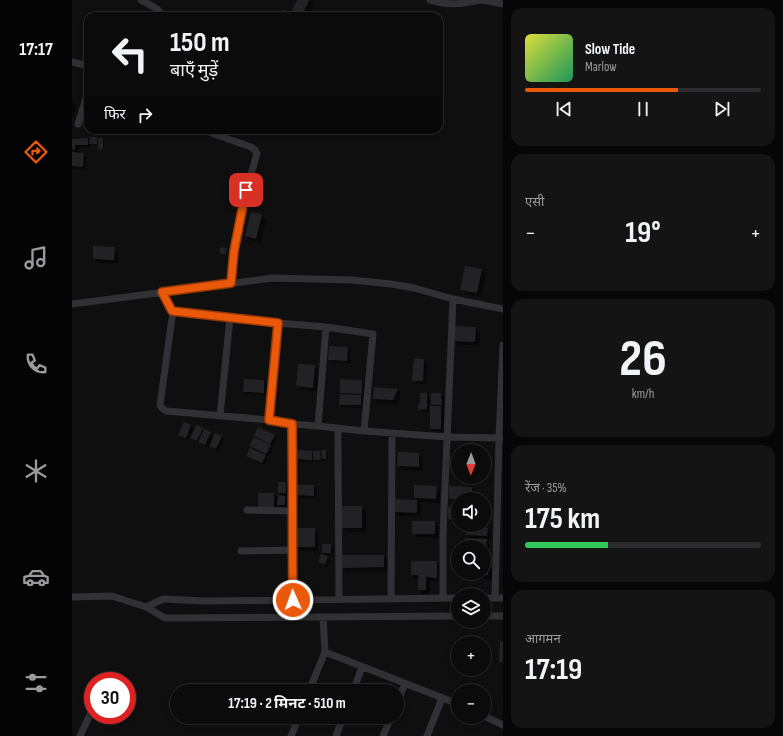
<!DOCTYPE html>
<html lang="hi">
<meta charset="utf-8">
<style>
:root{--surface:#0b0b0c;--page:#141415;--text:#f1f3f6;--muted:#9a9b9d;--line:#2b2b2d;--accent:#ea580c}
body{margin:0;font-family:"Sofia Sans Condensed","Noto Sans Devanagari",sans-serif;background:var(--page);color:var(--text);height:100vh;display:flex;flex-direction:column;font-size:15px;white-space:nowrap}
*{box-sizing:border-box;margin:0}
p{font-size:13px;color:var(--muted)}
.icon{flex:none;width:22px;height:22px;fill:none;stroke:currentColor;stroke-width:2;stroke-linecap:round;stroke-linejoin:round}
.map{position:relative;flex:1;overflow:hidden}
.sheet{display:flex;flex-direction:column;gap:8px;padding:8px;background:#060607;width:280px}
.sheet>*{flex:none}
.banner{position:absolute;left:12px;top:12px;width:359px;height:122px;border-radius:12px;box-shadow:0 2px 6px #0003,0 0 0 1px var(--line);background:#0b0b0c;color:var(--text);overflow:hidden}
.needle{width:26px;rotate:181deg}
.buttons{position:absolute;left:379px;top:444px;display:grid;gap:8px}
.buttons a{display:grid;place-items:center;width:40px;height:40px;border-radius:50%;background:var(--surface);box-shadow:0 2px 6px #0003,0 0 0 1px var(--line);font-size:20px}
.speed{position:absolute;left:12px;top:672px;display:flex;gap:8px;font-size:20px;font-weight:700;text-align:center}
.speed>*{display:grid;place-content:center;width:52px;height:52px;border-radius:50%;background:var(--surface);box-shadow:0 2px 6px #0003,0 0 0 1px var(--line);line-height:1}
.speed .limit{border:6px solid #d22;background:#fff;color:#111}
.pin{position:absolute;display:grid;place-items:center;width:34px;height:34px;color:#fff;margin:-17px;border-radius:8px;box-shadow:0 2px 6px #0006}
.me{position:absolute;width:44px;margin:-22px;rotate:358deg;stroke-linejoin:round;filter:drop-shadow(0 0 3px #0008)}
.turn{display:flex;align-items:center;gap:14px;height:84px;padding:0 20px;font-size:18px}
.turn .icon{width:52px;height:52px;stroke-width:2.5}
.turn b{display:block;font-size:28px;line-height:34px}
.then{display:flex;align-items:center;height:38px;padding:0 20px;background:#0003;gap:8px;font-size:15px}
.big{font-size:30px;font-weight:700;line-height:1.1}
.sheet .tile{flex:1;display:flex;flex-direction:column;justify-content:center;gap:6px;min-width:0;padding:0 14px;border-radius:12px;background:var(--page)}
.sheet .dial{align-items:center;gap:0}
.dial b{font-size:52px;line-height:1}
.song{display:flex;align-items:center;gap:12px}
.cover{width:48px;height:48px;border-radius:6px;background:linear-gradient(135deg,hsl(60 70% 55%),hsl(150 70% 35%))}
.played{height:4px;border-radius:2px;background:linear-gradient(90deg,var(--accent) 65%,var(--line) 65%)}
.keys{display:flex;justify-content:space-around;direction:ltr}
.heat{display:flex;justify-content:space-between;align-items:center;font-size:22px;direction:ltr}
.charge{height:6px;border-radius:3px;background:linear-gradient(90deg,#34c759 35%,var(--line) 0)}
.trip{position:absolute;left:98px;top:684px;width:234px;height:40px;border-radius:20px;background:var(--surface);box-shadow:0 2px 6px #0003,0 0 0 1px var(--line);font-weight:700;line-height:40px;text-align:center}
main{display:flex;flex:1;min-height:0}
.tab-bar{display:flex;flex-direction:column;width:72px;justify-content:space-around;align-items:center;background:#040405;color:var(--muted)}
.tab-bar .icon{width:28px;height:28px}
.tab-bar .active{color:var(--accent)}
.tab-bar b{font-size:18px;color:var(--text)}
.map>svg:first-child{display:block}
</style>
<main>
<nav class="tab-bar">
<b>17:17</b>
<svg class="icon active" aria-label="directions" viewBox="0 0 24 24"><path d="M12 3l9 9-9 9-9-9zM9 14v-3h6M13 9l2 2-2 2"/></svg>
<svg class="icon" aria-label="music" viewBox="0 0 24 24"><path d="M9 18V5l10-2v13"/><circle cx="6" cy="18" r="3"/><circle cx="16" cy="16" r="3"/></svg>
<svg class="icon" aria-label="phone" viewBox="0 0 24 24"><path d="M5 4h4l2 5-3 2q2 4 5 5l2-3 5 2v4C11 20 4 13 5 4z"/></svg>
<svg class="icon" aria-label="climate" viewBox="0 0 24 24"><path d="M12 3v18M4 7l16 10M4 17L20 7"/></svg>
<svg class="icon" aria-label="car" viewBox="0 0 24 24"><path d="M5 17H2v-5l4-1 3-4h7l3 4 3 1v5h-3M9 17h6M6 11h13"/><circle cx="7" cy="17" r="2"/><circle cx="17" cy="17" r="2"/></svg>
<svg class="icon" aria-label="filters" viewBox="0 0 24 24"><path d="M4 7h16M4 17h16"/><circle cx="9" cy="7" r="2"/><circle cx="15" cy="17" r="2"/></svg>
</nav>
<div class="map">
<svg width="431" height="736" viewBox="0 0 431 736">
<rect width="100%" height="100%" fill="#0f0f10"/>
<path fill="#0007" d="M 226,0 L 238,0 L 242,3 L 236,16 L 221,16 L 219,15 Z
M 0,102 L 5,107 L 0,118 Z
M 24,138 L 27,141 L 27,139 L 31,139 L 32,140 L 32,149 L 28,149 L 27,148 L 27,145 L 19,144 L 19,147 L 6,148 L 6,153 L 11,154 L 14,156 L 14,169 L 0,168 L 0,153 L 5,153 L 0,149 L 0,140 L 16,139 L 19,142 Z
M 179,213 L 190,215 L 194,220 L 189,242 L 178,240 L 174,236 Z
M 42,248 L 46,252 L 46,263 L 26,263 L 22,259 Z
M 154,249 L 155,250 L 155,255 L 150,255 L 149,254 Z
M 409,270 L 414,274 L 409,297 L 394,294 L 389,289 Z
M 403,328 L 408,333 L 407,345 L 386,345 L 382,340 Z
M 276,348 L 279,351 L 278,363 L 260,362 L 257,359 Z
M 352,360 L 355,363 L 354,384 L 344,383 L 341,380 Z
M 242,366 L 247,371 L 245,391 L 230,390 L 225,386 Z
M 192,381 L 195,384 L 194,395 L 175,394 L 172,391 Z
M 290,381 L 294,386 L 291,408 L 271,407 L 268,404 L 271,395 L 269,392 Z
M 325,390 L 329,394 L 325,404 L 306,403 L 302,399 Z
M 354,394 L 357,396 L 357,412 L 350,412 L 347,409 Z
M 360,394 L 369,394 L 372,397 L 372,407 L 369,407 L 372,410 L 371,432 L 361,431 L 359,429 L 363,407 L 360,404 Z
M 119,425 L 123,430 L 130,429 L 132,431 L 138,433 L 142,437 L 150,437 L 152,440 L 147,451 L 141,449 L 137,445 L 136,447 L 128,443 L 122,441 L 118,437 L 116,440 L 110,437 L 108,434 Z
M 202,435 L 205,438 L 201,446 L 196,444 L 201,449 L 197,456 L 191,454 L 196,458 L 193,465 L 178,459 L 175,456 L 184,452 L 179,446 L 188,441 L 183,436 Z
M 253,451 L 254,452 L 255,460 L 251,460 L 251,462 L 245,462 L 242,459 L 242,462 L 226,461 L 224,458 L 239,452 L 242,455 L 248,452 L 250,454 Z
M 347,454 L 351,458 L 351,471 L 331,470 L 326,466 Z
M 213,483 L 216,486 L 216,496 L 212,496 L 215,499 L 215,507 L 209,507 L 206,504 L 211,497 L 207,493 Z
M 225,486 L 242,486 L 245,489 L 244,498 L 227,498 L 225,495 Z
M 364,487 L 368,491 L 368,503 L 346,502 L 349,505 L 348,516 L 327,516 L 323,512 L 323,500 L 346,501 L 343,498 Z
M 400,488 L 404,492 L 404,499 L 386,499 L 386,503 L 382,503 L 378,499 Z
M 202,494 L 205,497 L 205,509 L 190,509 Z
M 290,507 L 294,511 L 294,532 L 276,532 L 271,528 Z
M 386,508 L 386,523 L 381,523 L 377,519 Z
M 363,522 L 367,527 L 367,538 L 345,537 L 341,533 Z
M 242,529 L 246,534 L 246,551 L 229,551 L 225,547 Z
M 415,529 L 418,532 L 418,539 L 412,538 L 417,543 L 417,549 L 412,549 L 412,547 L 395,547 L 394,546 L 399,539 L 395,535 Z
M 259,545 L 261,548 L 261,556 L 254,556 L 258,560 L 256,567 L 250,565 L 247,562 L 254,556 L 251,553 Z
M 270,556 L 312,556 L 316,560 L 316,571 L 275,572 L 270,567 Z
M 340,562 L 365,562 L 369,566 L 369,581 L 358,581 L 358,594 L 351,594 L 347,590 L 347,579 L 345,579 L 340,575 Z
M 412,563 L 416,563 L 420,568 L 420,579 L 399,578 L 394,574 L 394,573 L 412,573 Z
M 430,573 L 431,573 L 431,588 L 430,586 Z
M 394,642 L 403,642 L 404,643 L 394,643 Z"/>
<path fill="#222224" d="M 225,0 L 237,0 L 230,16 L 221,16 L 218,15 Z
M 18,137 L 25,137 L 25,144 L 17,144 Z
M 16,138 L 16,145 L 3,145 L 3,150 L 0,149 L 0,139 Z
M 26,138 L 31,138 L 31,149 L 26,149 Z
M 0,152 L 12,153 L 11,167 L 0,166 Z
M 179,212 L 190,214 L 184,239 L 173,236 Z
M 21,246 L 43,247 L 42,260 L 21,259 Z
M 148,247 L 155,248 L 154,254 L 148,254 Z
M 393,266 L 410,269 L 405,293 L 388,290 Z
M 382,326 L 404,327 L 403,342 L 381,341 Z
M 257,346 L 276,347 L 275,361 L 256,360 Z
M 342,358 L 352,359 L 351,381 L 340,381 Z
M 226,364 L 243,365 L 241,388 L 224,386 Z
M 172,379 L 192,380 L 192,393 L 171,392 Z
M 268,379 L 290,380 L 290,394 L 268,393 Z
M 302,387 L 326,389 L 321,400 L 301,399 Z
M 348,393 L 355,393 L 355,409 L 346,410 L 346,404 L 348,404 Z
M 359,393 L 369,393 L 370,405 L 359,405 Z
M 268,394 L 289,395 L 289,405 L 267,405 Z
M 358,406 L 369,406 L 369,429 L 358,429 Z
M 112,422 L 119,425 L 114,438 L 106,435 Z
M 124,425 L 131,428 L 125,441 L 118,438 Z
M 186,427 L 203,435 L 198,444 L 182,436 Z
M 132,429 L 139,432 L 133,445 L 126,442 Z
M 143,433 L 150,436 L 144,449 L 137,446 Z
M 182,437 L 199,445 L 194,454 L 177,446 Z
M 178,448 L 194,455 L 190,463 L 174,456 Z
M 223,450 L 240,451 L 240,460 L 223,459 Z
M 249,450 L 254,450 L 254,459 L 250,459 Z
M 241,451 L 248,451 L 249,460 L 241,460 Z
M 326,452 L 347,453 L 347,467 L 325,466 Z
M 206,482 L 214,482 L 214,493 L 206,493 Z
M 224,485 L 242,485 L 242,496 L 224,495 Z
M 342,485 L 365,486 L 364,499 L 342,498 Z
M 377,486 L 400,487 L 400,499 L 377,499 Z
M 186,493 L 202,493 L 202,507 L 186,507 Z
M 206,495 L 213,496 L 213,505 L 205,505 Z
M 322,499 L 345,500 L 345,513 L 322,512 Z
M 270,506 L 290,506 L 290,528 L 270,528 Z
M 376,507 L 386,507 L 386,520 L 376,519 Z
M 340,521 L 363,521 L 363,534 L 340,534 Z
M 224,528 L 243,528 L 243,547 L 224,547 Z
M 394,528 L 416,528 L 415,536 L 394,535 Z
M 393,538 L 415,539 L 414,547 L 393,546 Z
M 250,544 L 259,544 L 259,553 L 250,553 Z
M 249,554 L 256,556 L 253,565 L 246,562 Z
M 269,555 L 312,555 L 312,567 L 269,568 Z
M 339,561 L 365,561 L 365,578 L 354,577 L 354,590 L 346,590 L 346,575 L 339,575 Z
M 412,562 L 416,562 L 416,575 L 393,575 L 393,573 L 412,573 Z
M 428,641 L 431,641 L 431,662 L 427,662 Z"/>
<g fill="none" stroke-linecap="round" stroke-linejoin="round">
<path stroke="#303035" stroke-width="7" d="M 69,0 L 85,9 L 92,16
M 358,0 C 376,6 389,4 408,0
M 411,0 L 431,4
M 212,16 L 212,14
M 0,62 L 12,65 L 16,67
M 6,124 L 16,92
M 131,130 L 179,147 L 183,150 L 185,154 L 174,190 L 162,251 L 159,283
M 90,292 L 101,311 L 88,405 L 90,408 L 94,411 L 197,420 L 220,424 L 246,426 L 292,431 L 375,437 L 431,438
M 0,304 L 201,278 L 280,280 L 319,284 L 342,288 L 381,299 L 431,309
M 101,311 L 206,323 L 254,327 L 301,334 L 292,431
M 148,416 L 158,318
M 197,420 L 206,323
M 220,424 L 220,550 L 221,600
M 246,426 L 254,327
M 266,429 L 267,599
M 175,510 L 221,511
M 169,551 L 220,550
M 0,597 L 40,596 L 74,607 L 93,618 L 386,616
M 371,598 L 371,534 L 381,299
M 412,598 L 431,598
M 423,598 L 427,438 L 431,345
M 319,599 L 320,433
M 74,607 L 91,599 L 133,601 L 386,598
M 412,616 L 431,616
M 251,617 L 253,652 L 386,704
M 237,691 L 253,652
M 281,691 L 290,667
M 325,702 L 333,684
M 412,716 L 431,725
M 8,736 L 21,708
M 219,736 L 227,717
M 264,736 L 271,717
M 311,736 L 319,717
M 355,736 L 370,698"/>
</g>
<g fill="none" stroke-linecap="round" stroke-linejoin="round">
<defs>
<path id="route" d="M 174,190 L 162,251 L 159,283 L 90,292 L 100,311 L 206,323 L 197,420 L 220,424 C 221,483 220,541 221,600"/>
</defs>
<use href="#route" stroke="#983908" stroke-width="10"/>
<use href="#route" stroke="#ea580c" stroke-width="7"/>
</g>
</svg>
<div class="buttons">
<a><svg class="needle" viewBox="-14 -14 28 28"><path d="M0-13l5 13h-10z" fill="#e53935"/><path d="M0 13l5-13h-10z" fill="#9a9b9d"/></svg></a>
<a><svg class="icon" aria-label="sound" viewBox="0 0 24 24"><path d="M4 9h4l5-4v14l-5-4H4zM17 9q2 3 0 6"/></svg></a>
<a><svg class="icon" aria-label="search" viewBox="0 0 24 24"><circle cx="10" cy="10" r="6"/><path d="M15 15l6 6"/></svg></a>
<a><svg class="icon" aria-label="layers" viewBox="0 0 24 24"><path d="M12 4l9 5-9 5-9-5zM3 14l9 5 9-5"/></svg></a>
<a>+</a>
<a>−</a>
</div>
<div class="speed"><div class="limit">30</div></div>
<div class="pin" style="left:174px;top:190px;background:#d93025"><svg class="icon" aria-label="arrive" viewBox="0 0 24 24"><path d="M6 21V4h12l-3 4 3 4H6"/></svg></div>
<svg class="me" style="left:221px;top:600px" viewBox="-20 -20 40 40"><circle r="17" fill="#ea580c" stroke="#fff" stroke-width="3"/><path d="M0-11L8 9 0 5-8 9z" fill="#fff"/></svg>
<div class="trip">17:19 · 2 मिनट · 510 m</div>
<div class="banner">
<div class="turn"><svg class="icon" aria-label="left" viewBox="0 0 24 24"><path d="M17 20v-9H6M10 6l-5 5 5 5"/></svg><div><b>150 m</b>बाएँ मुड़ें</div></div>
<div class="then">फिर<svg class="icon" aria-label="right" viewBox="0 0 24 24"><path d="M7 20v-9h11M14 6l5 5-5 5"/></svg></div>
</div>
</div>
<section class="sheet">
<div class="tile">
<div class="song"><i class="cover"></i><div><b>Slow Tide</b><p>Marlow</p></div></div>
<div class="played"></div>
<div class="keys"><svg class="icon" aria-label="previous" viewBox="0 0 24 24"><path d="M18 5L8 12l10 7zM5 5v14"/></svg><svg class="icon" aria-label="pause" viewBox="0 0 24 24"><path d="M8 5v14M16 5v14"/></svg><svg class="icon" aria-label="next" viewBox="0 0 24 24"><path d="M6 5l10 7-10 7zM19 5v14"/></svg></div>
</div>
<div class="tile"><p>एसी</p>
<div class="heat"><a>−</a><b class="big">19°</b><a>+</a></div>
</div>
<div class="tile dial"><b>26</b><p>km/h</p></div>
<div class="tile"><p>रेंज · 35%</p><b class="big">175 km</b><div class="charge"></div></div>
<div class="tile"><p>आगमन</p><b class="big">17:19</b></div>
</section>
</main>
